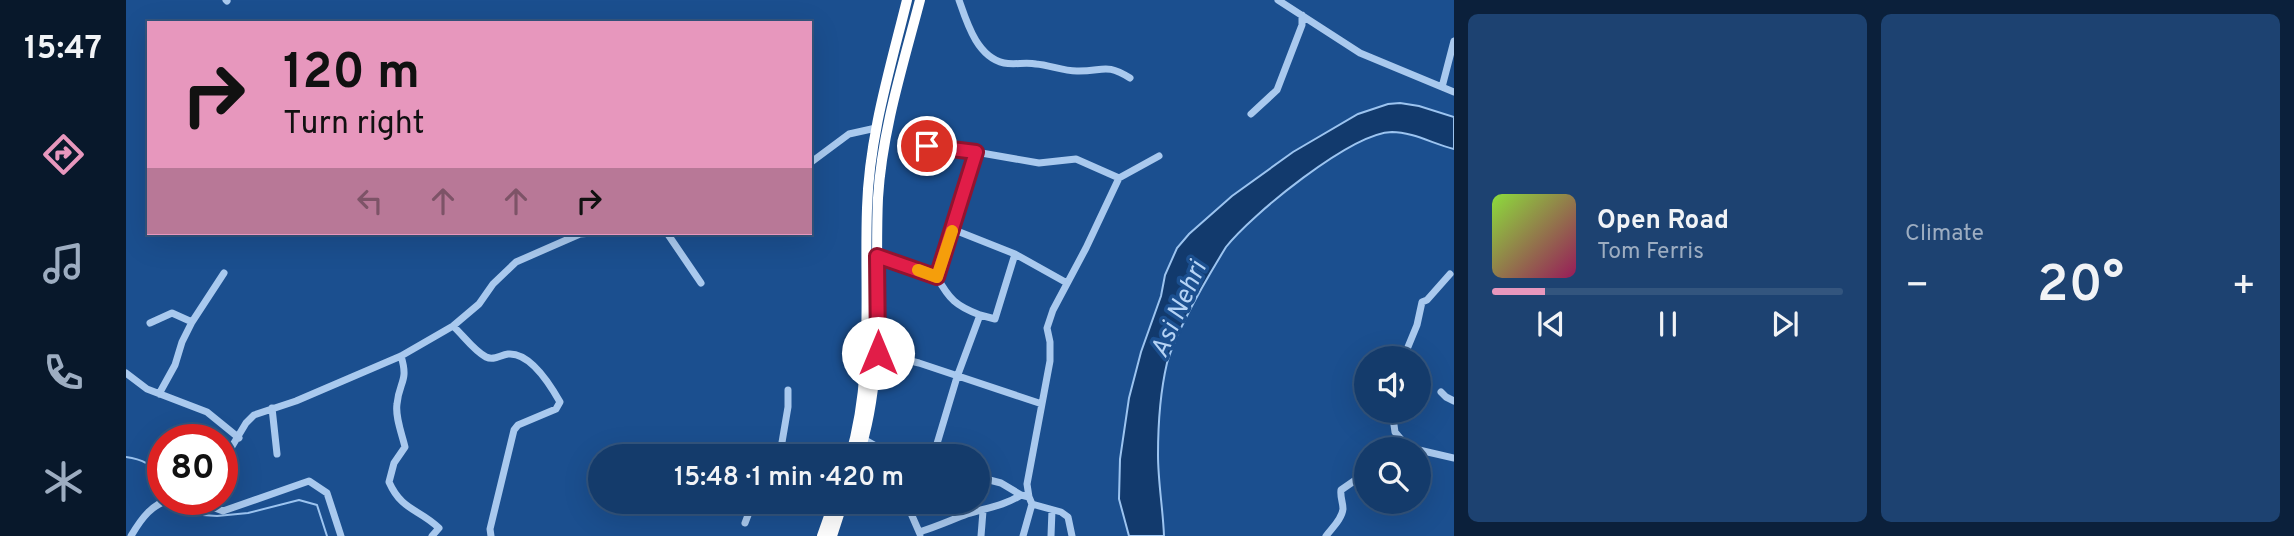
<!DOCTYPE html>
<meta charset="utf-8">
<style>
:root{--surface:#143b6b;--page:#1d4271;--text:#f1f3f6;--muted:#9dadc1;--line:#33557e;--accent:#e797bd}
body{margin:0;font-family:Overpass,sans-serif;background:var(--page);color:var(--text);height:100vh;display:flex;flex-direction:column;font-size:26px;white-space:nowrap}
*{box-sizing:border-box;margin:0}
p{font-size:23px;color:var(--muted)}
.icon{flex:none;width:38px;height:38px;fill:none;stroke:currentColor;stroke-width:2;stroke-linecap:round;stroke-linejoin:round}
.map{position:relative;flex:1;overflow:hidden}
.details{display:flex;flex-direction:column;gap:14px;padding:14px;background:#0b203b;width:840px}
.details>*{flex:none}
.top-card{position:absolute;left:21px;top:21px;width:665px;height:214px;border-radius:0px;box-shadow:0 7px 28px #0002,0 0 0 2px var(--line);background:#e797bd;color:#111;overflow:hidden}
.controls{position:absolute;left:1228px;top:346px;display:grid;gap:14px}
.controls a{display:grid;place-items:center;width:77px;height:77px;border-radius:50%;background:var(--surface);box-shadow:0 7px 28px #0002,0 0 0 2px var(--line);font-size:35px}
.speed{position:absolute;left:21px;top:424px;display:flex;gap:14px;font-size:35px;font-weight:700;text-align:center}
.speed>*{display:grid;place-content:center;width:91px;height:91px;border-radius:50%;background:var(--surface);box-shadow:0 7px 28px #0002,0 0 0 2px var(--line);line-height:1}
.speed .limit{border:10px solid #d22;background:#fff;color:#111}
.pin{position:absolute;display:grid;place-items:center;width:60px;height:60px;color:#fff;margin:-30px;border:4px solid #fff;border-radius:50%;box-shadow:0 2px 7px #0007}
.me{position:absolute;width:77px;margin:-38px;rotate:0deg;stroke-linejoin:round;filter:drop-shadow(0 0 5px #0008)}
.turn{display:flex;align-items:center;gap:24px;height:147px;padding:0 21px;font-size:32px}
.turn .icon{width:91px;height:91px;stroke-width:2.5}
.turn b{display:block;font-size:49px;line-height:60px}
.lanes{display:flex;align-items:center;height:66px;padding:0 21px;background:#0003;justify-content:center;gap:35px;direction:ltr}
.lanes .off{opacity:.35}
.big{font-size:52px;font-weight:600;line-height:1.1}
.details .widget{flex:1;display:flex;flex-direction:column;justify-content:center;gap:10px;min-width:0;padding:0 24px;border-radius:10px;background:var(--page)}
.song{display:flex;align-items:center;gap:21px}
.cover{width:84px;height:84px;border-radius:10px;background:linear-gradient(135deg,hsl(90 70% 55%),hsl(330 70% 35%))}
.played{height:7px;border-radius:4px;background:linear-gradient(90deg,var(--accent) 15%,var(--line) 15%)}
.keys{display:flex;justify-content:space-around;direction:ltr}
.heat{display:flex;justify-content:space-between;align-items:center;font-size:38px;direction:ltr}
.details .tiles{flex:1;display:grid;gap:14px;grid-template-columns:repeat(2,1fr)}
.trip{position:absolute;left:462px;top:444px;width:402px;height:70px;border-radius:35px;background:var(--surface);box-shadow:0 7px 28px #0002,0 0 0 2px var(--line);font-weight:600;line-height:70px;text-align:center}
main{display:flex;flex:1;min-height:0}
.tab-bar{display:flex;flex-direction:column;width:126px;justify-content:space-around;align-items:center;background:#08182b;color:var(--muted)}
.tab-bar .icon{width:49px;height:49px}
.tab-bar .current{color:var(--accent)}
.tab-bar b{font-size:32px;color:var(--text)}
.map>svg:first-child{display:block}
</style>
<main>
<nav class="tab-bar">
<b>15:47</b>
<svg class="icon current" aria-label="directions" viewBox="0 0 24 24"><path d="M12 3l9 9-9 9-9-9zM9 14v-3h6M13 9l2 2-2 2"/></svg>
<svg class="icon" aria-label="music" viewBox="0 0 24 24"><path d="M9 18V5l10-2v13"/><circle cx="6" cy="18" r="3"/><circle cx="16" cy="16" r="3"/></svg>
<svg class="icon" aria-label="phone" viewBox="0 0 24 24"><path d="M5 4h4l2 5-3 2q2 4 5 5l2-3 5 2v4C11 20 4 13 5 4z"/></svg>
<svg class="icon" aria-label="climate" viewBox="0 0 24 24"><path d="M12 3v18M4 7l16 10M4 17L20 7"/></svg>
</nav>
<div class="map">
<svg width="1328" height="536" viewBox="0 0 1328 536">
<rect width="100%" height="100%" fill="#1b4f8f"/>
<path fill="#123a6d" stroke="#9cc4f0" stroke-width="2" d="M 1274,103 L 1293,106 L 1328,117 L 1328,149 C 1308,144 1286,132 1266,132 C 1225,133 1125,215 1100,247 C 1081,278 1051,329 1041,363 C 1034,393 1032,425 1032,455 C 1032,482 1037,509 1038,536 L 1003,536 L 993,499 L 994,459 L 1003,398 L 1015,352 L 1035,296 L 1039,275 L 1051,248 L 1063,234 L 1106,196 L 1167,152 L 1232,114 L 1262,104 Z"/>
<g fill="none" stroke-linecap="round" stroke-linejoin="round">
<path stroke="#9cc4f0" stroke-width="2" d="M 0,457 C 16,459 27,465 37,478
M 52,499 L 62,514 L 91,516 L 122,513 L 173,500 L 191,505 L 201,536"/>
<path stroke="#a9c9ee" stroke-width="7" d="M 100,0 L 101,1
M 833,0 C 841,23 851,57 878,63 C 888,65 900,62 910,64 C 924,65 939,72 953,71 C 978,71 980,63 1004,78
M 1152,0 L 1234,53 L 1328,92
M 1316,87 L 1328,41
M 1125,114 L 1151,90 L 1176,25 L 1176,15
M 781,145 L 821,147 L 913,163 L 950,159 L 993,178 L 1033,156
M 684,163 L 723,134 L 750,128
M 826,229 L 889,254 L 941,283
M 541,233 L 575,283
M 751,256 L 811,277
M 854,315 L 869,319 L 889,254
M 24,323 L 46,313 L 66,322
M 327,326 C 337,335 348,351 360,357 C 368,361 374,355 382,354 C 404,352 425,386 434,402 L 430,409 L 392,425 L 388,430 L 364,529 L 365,536
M 752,353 L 793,363 L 916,404
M 275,356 C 283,382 273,381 271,404 C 269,417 276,434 279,447 L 268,463 L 263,482 C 276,511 292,508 313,528 L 306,536
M 1277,359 L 1291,325 L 1296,302 L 1301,300 L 1324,274
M 0,373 L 21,389 L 81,412 L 113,438
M 1315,392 L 1320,397 L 1328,401
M 33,394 L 49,365 L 56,342 L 66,322 L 98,273
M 146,408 L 151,454
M 1266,411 L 1269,432 L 1284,450
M 734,437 L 748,445 L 756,457
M 1293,450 L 1328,458
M 654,454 L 672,457
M 651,457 L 654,454 L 662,407 L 662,390
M 700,457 L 705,456
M 807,457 L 831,377 L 854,315 C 830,306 823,299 811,277 L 850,152
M 96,463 L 120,423 L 128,415 L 170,401 L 275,356 L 327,326 L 353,304 L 367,284 L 390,262 L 454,234 L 466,233
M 852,477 L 875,483 L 895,495
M 903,497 L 901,484 L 924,361 L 924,342 L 921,328 L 927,310 L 960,248 L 993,178
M 71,499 L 78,504 L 97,511 L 183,481 L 201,493 L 215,536
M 750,502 L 759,506 L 780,503
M 780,502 L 794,534
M 619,523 L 627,502
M 793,532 C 810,527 825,520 841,514 C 860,508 878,506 895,495 L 903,497 L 906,504 L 935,512 L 942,517 L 946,536
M 5,536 C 15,519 26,503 47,499
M 855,536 L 857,511
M 897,536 L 906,504
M 925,536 L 926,510
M 1200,536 C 1206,528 1216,519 1217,509 C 1217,502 1214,497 1215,490 L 1241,472"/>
<path stroke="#fff" stroke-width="10" d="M 724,457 C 748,376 738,292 741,208 C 743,137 764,69 781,0
M 732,457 C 760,373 748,285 752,198 C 756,131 777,65 794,0
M 696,536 L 708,502
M 706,536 L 717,502"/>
</g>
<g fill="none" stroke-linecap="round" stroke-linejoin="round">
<defs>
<path id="route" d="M 752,353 L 751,256 L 811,277 L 850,152 L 801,146"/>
</defs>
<use href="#route" stroke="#92132f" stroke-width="18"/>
<use href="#route" stroke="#e11d48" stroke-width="12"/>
<path stroke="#f59e0b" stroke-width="12" d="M 792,270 L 811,277 L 826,231"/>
</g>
<g text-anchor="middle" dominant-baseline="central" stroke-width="7" stroke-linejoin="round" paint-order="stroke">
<g font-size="26" font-style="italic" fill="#b5d3f5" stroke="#1b4f8f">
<text transform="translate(1054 310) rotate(-66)">Asi Nehri</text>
</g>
</g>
</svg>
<div class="controls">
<a><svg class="icon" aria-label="sound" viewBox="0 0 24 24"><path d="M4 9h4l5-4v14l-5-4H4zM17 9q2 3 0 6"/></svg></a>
<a><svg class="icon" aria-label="search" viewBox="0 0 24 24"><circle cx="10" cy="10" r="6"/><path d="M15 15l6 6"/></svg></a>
</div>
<div class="speed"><div class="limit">80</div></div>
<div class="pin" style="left:801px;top:146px;background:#d93025"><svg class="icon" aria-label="arrive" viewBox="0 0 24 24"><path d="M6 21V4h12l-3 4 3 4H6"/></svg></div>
<svg class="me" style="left:752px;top:353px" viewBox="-20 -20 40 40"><circle r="19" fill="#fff"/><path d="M0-13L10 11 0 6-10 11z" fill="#e11d48"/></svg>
<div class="trip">15:48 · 1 min · 420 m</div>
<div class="top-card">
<div class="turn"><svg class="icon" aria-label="right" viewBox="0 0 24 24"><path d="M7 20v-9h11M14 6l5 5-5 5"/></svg><div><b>120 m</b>Turn right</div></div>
<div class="lanes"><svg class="icon off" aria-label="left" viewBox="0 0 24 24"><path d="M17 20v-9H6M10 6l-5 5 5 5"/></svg><svg class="icon off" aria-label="ahead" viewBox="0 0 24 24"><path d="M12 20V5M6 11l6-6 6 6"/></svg><svg class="icon off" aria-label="ahead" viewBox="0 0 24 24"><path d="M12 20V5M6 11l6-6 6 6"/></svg><svg class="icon" aria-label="right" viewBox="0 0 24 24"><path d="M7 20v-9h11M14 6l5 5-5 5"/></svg></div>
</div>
</div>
<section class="details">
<div class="tiles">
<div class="widget">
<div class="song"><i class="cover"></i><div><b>Open Road</b><p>Tom Ferris</p></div></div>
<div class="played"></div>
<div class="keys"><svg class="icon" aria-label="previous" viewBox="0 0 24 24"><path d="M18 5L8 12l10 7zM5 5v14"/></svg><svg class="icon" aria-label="pause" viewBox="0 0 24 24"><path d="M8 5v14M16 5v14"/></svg><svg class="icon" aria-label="next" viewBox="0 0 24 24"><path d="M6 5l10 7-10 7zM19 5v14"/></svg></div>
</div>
<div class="widget"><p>Climate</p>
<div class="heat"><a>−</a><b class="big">20°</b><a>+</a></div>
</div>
</div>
</section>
</main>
